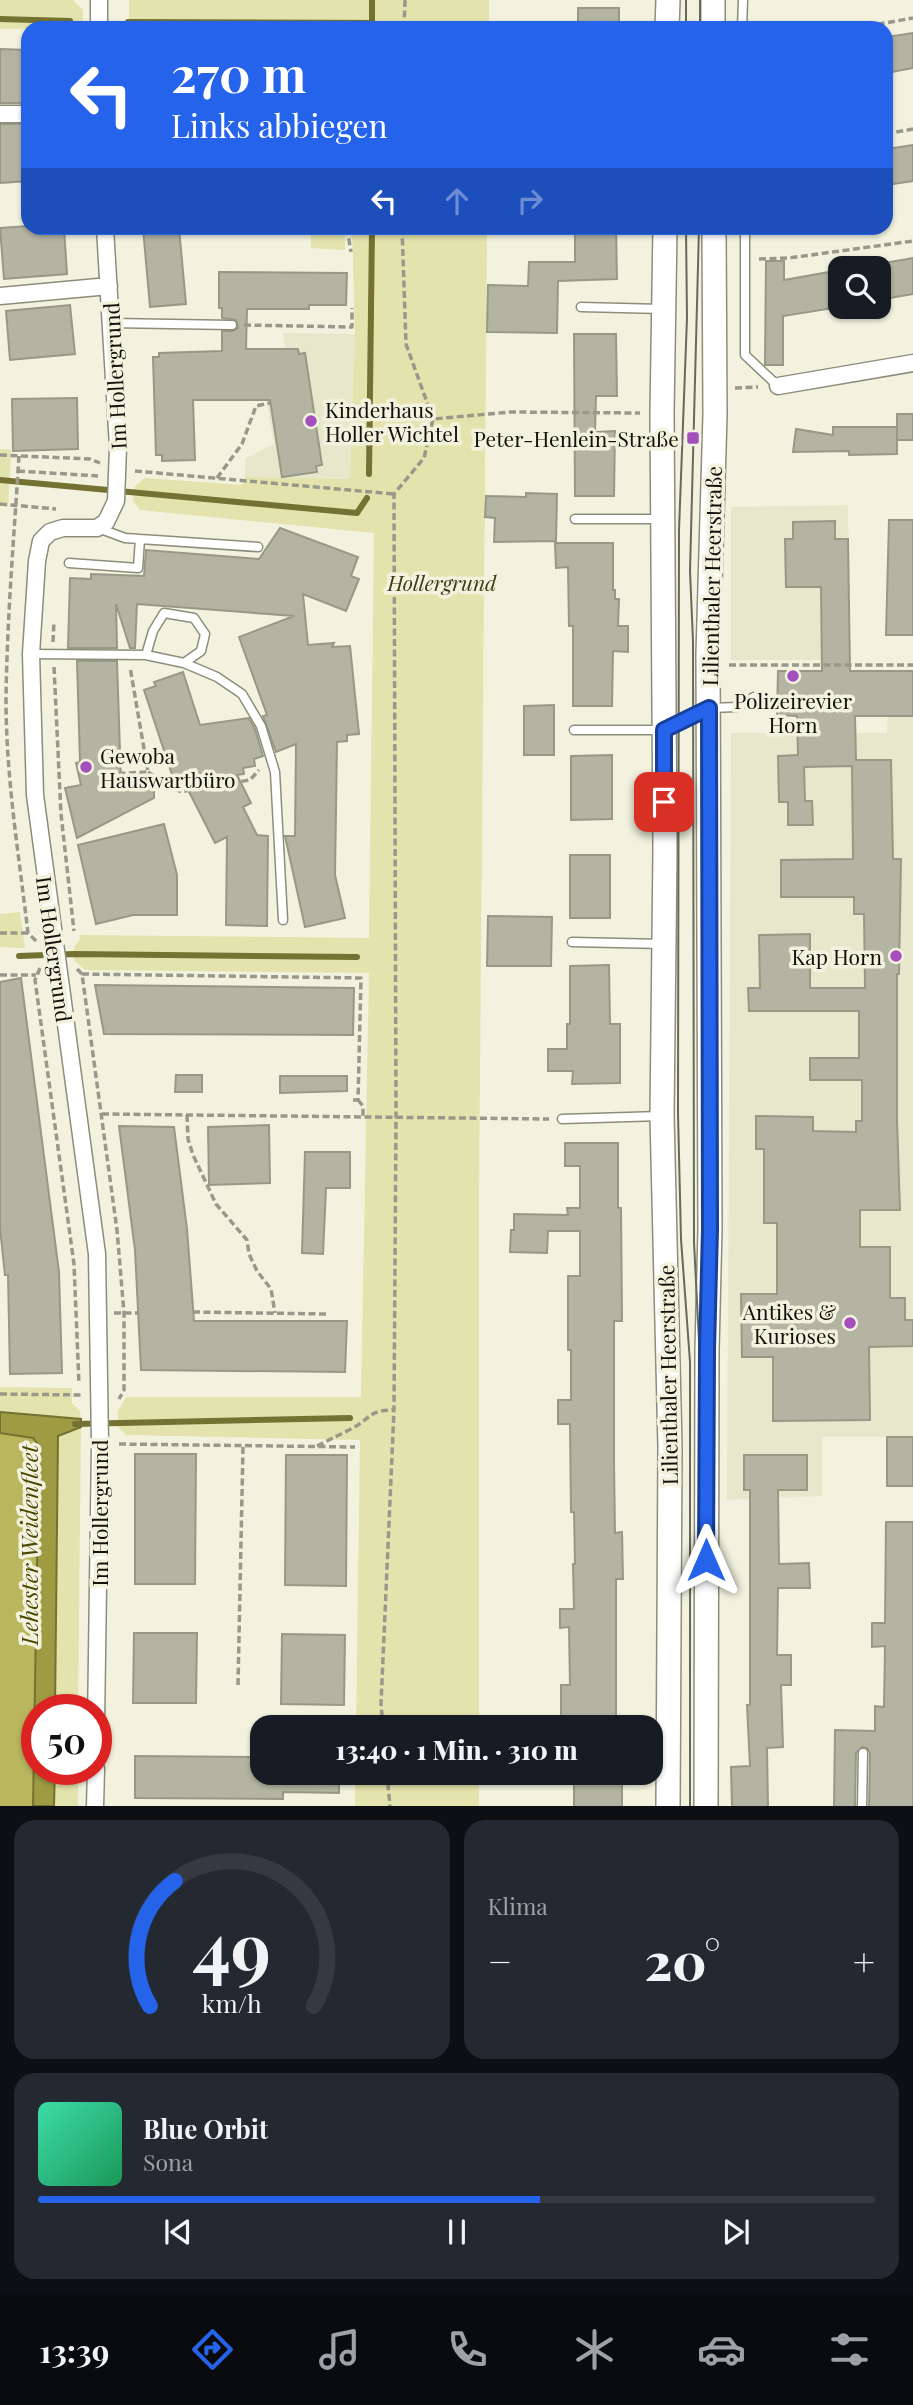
<!DOCTYPE html>
<html lang="de">
<meta charset="utf-8">
<style>
:root{--surface:#171b24;--page:#242831;--text:#f1f3f6;--muted:#9ea1a6;--line:#363941;--accent:#2563eb}
body{margin:0;font-family:"Playfair Display",serif;background:var(--page);color:var(--text);height:100vh;display:flex;flex-direction:column;font-size:26px;white-space:nowrap}
*{box-sizing:border-box;margin:0}
p{font-size:23px;color:var(--muted)}
.icon{flex:none;width:38px;height:38px;fill:none;stroke:currentColor;stroke-width:2;stroke-linecap:round;stroke-linejoin:round}
.map{position:relative;height:1806px;overflow:hidden}
.panel{display:flex;flex-direction:column;gap:14px;padding:14px;background:#0d0f14;flex:1}
.panel>*{flex:none}
.guide{position:absolute;left:21px;top:21px;width:872px;height:214px;border-radius:21px;box-shadow:0 2px 5px #0004;background:#2563eb;color:#fff;overflow:hidden}
.controls{position:absolute;left:828px;top:256px;display:grid;gap:14px}
.controls a{display:grid;place-items:center;width:63px;height:63px;border-radius:14px;background:var(--surface);box-shadow:0 2px 5px #0004;font-size:35px}
.speed{position:absolute;left:21px;top:1694px;display:flex;gap:14px;font-size:35px;font-weight:700;text-align:center}
.speed>*{display:grid;place-content:center;width:91px;height:91px;border-radius:50%;background:var(--surface);box-shadow:0 2px 5px #0004;line-height:1}
.speed .limit{border:10px solid #d22;background:#fff;color:#111}
.pin{position:absolute;display:grid;place-items:center;width:60px;height:60px;color:#fff;margin:-30px;border-radius:14px;box-shadow:0 4px 10px #0006}
.me{position:absolute;width:77px;margin:-38px;rotate:0deg;stroke-linejoin:round;filter:drop-shadow(0 0 5px #0008)}
.turn{display:flex;align-items:center;gap:24px;height:147px;padding:0 35px;font-size:32px}
.turn .icon{width:91px;height:91px;stroke-width:2.5}
.turn b{display:block;font-size:49px;line-height:60px}
.lanes{display:flex;align-items:center;height:66px;padding:0 35px;background:#0003;justify-content:center;gap:35px;direction:ltr}
.lanes .off{opacity:.35}
.big{font-size:52px;font-weight:800;line-height:1.1}
.panel .widget{flex:1;display:flex;flex-direction:column;justify-content:center;gap:10px;min-width:0;padding:0 24px;border-radius:21px;background:var(--page)}
.panel .dial{align-items:center;gap:0}
.dial svg{height:182px;overflow:visible;fill:none;stroke:var(--line);stroke-width:7;stroke-linecap:round;text-anchor:middle}
.dial text{fill:var(--text);stroke:none}
.song{display:flex;align-items:center;gap:21px}
.cover{width:84px;height:84px;border-radius:10px;background:linear-gradient(135deg,hsl(160 70% 55%),hsl(150 70% 35%))}
.played{height:7px;border-radius:4px;background:linear-gradient(90deg,var(--accent) 60%,var(--line) 60%)}
.keys{display:flex;justify-content:space-around;direction:ltr}
.heat{display:flex;justify-content:space-between;align-items:center;font-size:38px;direction:ltr}
.panel .tiles{flex:1;display:grid;gap:14px;grid-template-columns:1fr 1fr}
.widget:last-child{grid-column:span 2}
.trip{position:absolute;left:250px;top:1715px;width:413px;height:70px;border-radius:21px;background:var(--surface);box-shadow:0 2px 5px #0004;font-weight:800;line-height:70px;text-align:center}
.menu{display:flex;height:112px;justify-content:space-around;align-items:center;background:#090b0e;color:var(--muted)}
.menu .icon{width:49px;height:49px}
.menu .on{color:var(--accent)}
.menu b{font-size:32px;color:var(--text)}
.map>svg:first-child{display:block}
</style>
<div class="map">
<svg width="913" height="1807" viewBox="0 0 913 1807">
<rect width="100%" height="100%" fill="#f2f2df"/>
<path fill="#e7e7cc" d="M 283,333 L 355,334 L 351,479 L 245,477 L 245,459 L 274,444 L 266,398 L 292,393 Z
M 848,505 L 850,660 L 731,660 L 731,507 Z
M 913,716 L 913,1437 L 822,1437 L 822,1496 L 727,1500 L 731,733 L 887,733 L 888,717 Z"/>
<path fill="#e3e3ad" d="M 0,0 L 73,0 L 83,10 L 83,24 L 74,28 L 0,29 Z
M 129,0 L 489,0 L 489,28 L 129,28 Z
M 311,228 L 345,228 L 345,250 L 311,248 Z
M 352,228 L 487,228 L 479,1194 L 479,1727 L 356,1727 L 360,1440 L 126,1435 L 118,1427 L 118,1411 L 126,1397 L 361,1397 L 369,973 L 85,970 L 74,960 L 74,947 L 79,941 L 80,935 L 369,938 L 374,533 L 140,510 L 133,501 L 134,487 L 145,478 L 242,485 L 245,477 L 350,479 L 355,334 Z
M 0,449 L 11,450 L 8,507 L 0,506 Z
M 20,912 L 25,948 L 0,947 L 0,914 Z
M 0,1387 L 72,1388 L 72,1403 L 80,1411 L 81,1419 L 0,1412 Z
M 81,1427 L 78,1710 L 55,1710 L 58,1435 Z
M 55,1769 L 78,1769 L 78,1806 L 54,1807 Z
M 355,1773 L 479,1773 L 479,1806 L 355,1806 Z"/>
<path fill="#b9b65e" d="M 0,1433 L 33,1438 L 39,1446 L 33,1806 L 0,1806 Z"/>
<path fill="#9e9b42" stroke="#747232" stroke-width="2" d="M 0,1412 L 81,1419 L 81,1427 L 58,1436 L 55,1710 L 37,1710 L 37,1769 L 55,1769 L 54,1806 L 33,1806 L 39,1446 L 33,1438 L 0,1433 Z"/>
<g fill="none" stroke-linecap="round" stroke-linejoin="round">
<path stroke="#747232" stroke-width="6" d="M 0,19 L 70,21
M 128,22 L 372,23
M 372,28 L 372,0
M 369,474 L 372,228
M 0,480 L 357,513 L 367,498
M 19,956 L 74,954 L 357,957
M 75,1424 L 350,1418"/>
</g>
<path fill="#b3b4a1" stroke="#989886" stroke-width="2" d="M 578,8 L 619,8 L 619,28 L 578,28 Z
M 913,33 L 913,68 L 886,73 L 886,37 Z
M 0,49 L 28,50 L 28,103 L 0,103 Z
M 0,124 L 28,124 L 28,181 L 0,183 Z
M 913,145 L 913,181 L 886,185 L 886,149 Z
M 28,226 L 64,228 L 67,274 L 4,279 L 0,228 Z
M 143,228 L 179,228 L 186,304 L 150,307 Z
M 575,228 L 616,228 L 617,279 L 558,281 L 557,333 L 487,332 L 488,285 L 528,286 L 529,262 L 575,262 Z
M 913,258 L 913,294 L 878,300 L 878,264 Z
M 766,261 L 784,261 L 784,280 L 840,270 L 840,307 L 783,316 L 783,365 L 765,365 Z
M 219,272 L 347,273 L 346,305 L 309,305 L 309,309 L 247,309 L 246,349 L 298,349 L 299,354 L 305,353 L 322,465 L 316,466 L 317,472 L 282,477 L 270,400 L 193,400 L 195,460 L 162,461 L 162,455 L 156,455 L 153,357 L 159,357 L 159,353 L 222,351 L 222,331 L 233,331 L 238,328 L 236,320 L 222,318 L 222,308 L 219,308 Z
M 70,305 L 75,354 L 10,360 L 6,311 Z
M 574,334 L 616,334 L 617,396 L 596,396 L 595,432 L 615,431 L 614,496 L 575,496 Z
M 77,398 L 78,449 L 13,451 L 12,399 Z
M 897,414 L 913,414 L 913,440 L 897,440 L 897,428 L 897,454 L 849,455 L 849,451 L 793,452 L 796,429 L 833,435 L 833,427 L 897,427 Z
M 526,493 L 557,494 L 556,541 L 494,542 L 495,518 L 485,517 L 486,496 L 526,497 Z
M 889,520 L 913,520 L 913,635 L 886,635 Z
M 835,521 L 835,539 L 848,539 L 850,671 L 913,671 L 913,716 L 855,716 L 856,760 L 891,760 L 893,859 L 901,859 L 899,974 L 897,974 L 897,1120 L 900,1210 L 860,1210 L 860,1247 L 890,1247 L 890,1298 L 905,1298 L 905,1320 L 913,1320 L 913,1346 L 869,1347 L 870,1420 L 773,1421 L 773,1357 L 742,1357 L 741,1294 L 777,1294 L 777,1223 L 764,1223 L 764,1149 L 756,1149 L 756,1116 L 813,1117 L 813,1131 L 856,1132 L 856,1121 L 862,1121 L 862,1080 L 810,1080 L 810,1058 L 859,1058 L 859,1011 L 749,1011 L 748,988 L 760,988 L 759,935 L 810,934 L 810,988 L 865,988 L 864,914 L 854,914 L 854,897 L 781,897 L 781,860 L 853,859 L 852,766 L 804,767 L 805,801 L 812,801 L 813,825 L 788,825 L 788,802 L 779,802 L 778,756 L 798,755 L 797,716 L 777,715 L 778,671 L 822,671 L 821,587 L 786,587 L 785,539 L 793,539 L 793,522 Z
M 280,528 L 358,557 L 351,576 L 359,579 L 346,611 L 303,594 L 308,645 L 334,643 L 332,647 L 350,646 L 359,734 L 347,735 L 347,741 L 337,742 L 335,875 L 345,918 L 305,927 L 285,836 L 295,836 L 296,744 L 276,752 L 263,716 L 267,715 L 239,637 L 294,616 L 137,604 L 135,648 L 130,648 L 116,604 L 117,648 L 68,648 L 70,578 L 91,579 L 91,574 L 144,576 L 146,550 L 259,559 Z
M 555,543 L 613,543 L 613,590 L 615,590 L 615,599 L 619,599 L 618,626 L 628,626 L 628,652 L 613,651 L 612,706 L 573,706 L 573,626 L 569,626 L 568,567 L 556,568 Z
M 77,661 L 117,661 L 121,782 L 154,782 L 154,798 L 77,838 L 65,788 L 81,785 L 76,763 L 80,762 Z
M 183,672 L 200,725 L 249,718 L 255,729 L 263,756 L 254,759 L 255,766 L 243,768 L 244,774 L 237,775 L 251,803 L 243,807 L 257,835 L 268,836 L 267,926 L 226,925 L 227,837 L 215,843 L 184,782 L 176,787 L 144,690 L 156,686 L 154,682 Z
M 554,705 L 554,755 L 524,755 L 524,706 Z
M 612,755 L 612,819 L 571,820 L 571,756 Z
M 164,824 L 177,875 L 177,915 L 133,915 L 96,924 L 78,845 Z
M 570,855 L 610,855 L 610,918 L 570,918 Z
M 488,916 L 552,917 L 551,966 L 487,966 Z
M 609,965 L 610,1024 L 620,1024 L 620,1083 L 572,1084 L 573,1071 L 548,1071 L 548,1049 L 567,1049 L 567,1024 L 570,1024 L 570,966 Z
M 21,978 L 59,1272 L 62,1373 L 10,1374 L 8,1275 L 5,1275 L 0,1228 L 0,982 Z
M 95,985 L 354,988 L 353,1035 L 104,1034 Z
M 176,1075 L 202,1075 L 202,1092 L 175,1092 Z
M 280,1076 L 347,1076 L 347,1091 L 280,1093 Z
M 269,1125 L 270,1183 L 209,1185 L 208,1127 Z
M 119,1126 L 174,1127 L 187,1229 L 194,1321 L 347,1321 L 345,1372 L 141,1370 L 135,1250 Z
M 565,1143 L 618,1143 L 618,1208 L 621,1208 L 622,1321 L 614,1321 L 614,1463 L 615,1533 L 622,1532 L 623,1579 L 616,1579 L 616,1727 L 561,1727 L 561,1685 L 570,1685 L 569,1627 L 560,1628 L 560,1609 L 574,1609 L 573,1564 L 575,1564 L 574,1512 L 571,1512 L 570,1424 L 558,1424 L 558,1400 L 571,1400 L 571,1350 L 568,1350 L 568,1276 L 580,1276 L 580,1231 L 548,1231 L 547,1253 L 510,1252 L 511,1230 L 514,1230 L 514,1214 L 568,1215 L 567,1208 L 580,1208 L 580,1166 L 565,1166 Z
M 305,1152 L 350,1152 L 350,1188 L 326,1188 L 323,1254 L 302,1253 Z
M 887,1437 L 913,1437 L 913,1486 L 887,1486 Z
M 135,1454 L 196,1454 L 195,1584 L 135,1584 Z
M 286,1455 L 347,1455 L 346,1586 L 285,1585 Z
M 744,1455 L 807,1455 L 807,1490 L 778,1490 L 779,1564 L 809,1563 L 810,1588 L 778,1588 L 777,1655 L 791,1655 L 791,1685 L 781,1685 L 783,1747 L 767,1748 L 768,1807 L 732,1807 L 731,1767 L 750,1766 L 747,1705 L 750,1705 L 750,1490 L 744,1490 Z
M 886,1522 L 913,1522 L 913,1807 L 869,1807 L 870,1753 L 867,1748 L 862,1747 L 856,1753 L 855,1807 L 834,1807 L 835,1730 L 875,1731 L 875,1706 L 884,1707 L 885,1646 L 872,1647 L 872,1623 L 885,1623 Z
M 134,1633 L 197,1633 L 196,1703 L 133,1703 Z
M 282,1634 L 345,1635 L 344,1705 L 281,1704 Z
M 135,1756 L 262,1757 L 262,1773 L 339,1773 L 339,1793 L 283,1792 L 283,1799 L 135,1798 Z
M 574,1773 L 622,1773 L 622,1807 L 574,1807 Z"/>
<g fill="none" stroke-linecap="round" stroke-linejoin="round">
<defs>
<path id="lane" d="M 742,28 L 743,0
M 745,228 L 745,355 L 778,386
M 581,307 L 662,309
M 111,323 L 232,325
M 575,519 L 659,519
M 98,528 L 125,538 L 258,547
M 69,563 L 138,568 L 140,539
M 31,654 L 146,655 L 184,663 L 217,677 L 242,694 L 261,726 L 275,772 L 283,920
M 146,655 L 153,631 L 164,613 L 194,618 L 205,634 L 201,651 L 184,663
M 574,730 L 664,730 L 709,708 L 737,707 L 754,697
M 572,942 L 663,944
M 562,1119 L 661,1116
M 862,1807 L 863,1753"/>
<path id="street" d="M 99,28 L 99,0
M 0,114 L 28,114
M 0,296 L 109,286
M 778,386 L 913,363
M 96,1725 L 100,1444 L 97,1254 L 35,795 L 31,654 L 37,561 L 41,541 L 50,532 L 63,528 L 97,528 L 106,522 L 116,501 L 118,447 L 105,228
M 95,1807 L 96,1769"/>
<path id="secondary" d="M 713,0 L 713,28
M 667,28 L 668,0
M 665,228 L 662,413 L 665,850 L 662,1116 L 670,1447 L 668,1807
M 706,1807 L 707,1350 L 710,1229 L 708,654 L 715,415 L 714,228"/>
</defs>
<use href="#lane" stroke="#8d8d7b" stroke-width="11"/>
<use href="#street" stroke="#8d8d7b" stroke-width="19"/>
<use href="#secondary" stroke="#8d8d7b" stroke-width="26"/>
<path stroke="#99998b" stroke-width="3.5" stroke-dasharray="7 3.5" stroke-linecap="butt" d="M 404,28 L 405,0
M 857,28 L 913,18
M 886,134 L 913,129
M 347,228 L 351,252
M 402,228 L 406,344 L 433,419
M 759,259 L 789,258 L 913,241
M 244,325 L 352,327 L 352,308
M 735,388 L 758,387
M 0,455 L 90,459 L 100,463
M 19,456 C 14,537 7,618 6,700 C 6,778 19,856 28,933 L 37,942
M 18,471 L 98,476
M 135,471 L 394,494
M 217,478 L 242,444 L 256,406 L 270,403
M 0,504 L 56,509
M 53,642 L 54,621
M 729,665 L 913,665
M 54,667 L 61,814 L 74,931
M 148,772 L 181,792 L 195,789
M 108,774 L 148,772 L 130,667
M 231,783 L 250,780 L 259,770
M 0,933 L 29,933
M 40,968 L 35,980 L 74,1264 L 79,1384
M 77,969 L 82,974 L 117,1230 L 124,1313 L 124,1390 L 119,1399
M 82,974 L 361,978 L 358,1100 L 353,1100
M 0,975 L 36,975
M 358,1100 L 363,1106 L 363,1116
M 102,1114 L 549,1119
M 187,1115 L 188,1139 L 193,1155 L 216,1204 L 247,1240 L 249,1254 L 257,1271 L 271,1289 L 275,1313
M 193,1312 L 327,1314
M 114,1313 L 138,1313
M 0,1394 L 82,1395
M 119,1444 L 355,1447
M 317,1446 C 329,1440 341,1434 353,1428 C 371,1418 369,1410 394,1410
M 238,1685 L 243,1447
M 383,1727 L 381,1704 L 394,1410 L 396,1117 L 394,494 L 424,458 L 433,419 L 511,412 L 640,413
M 387,1773 L 390,1807"/>
<use href="#lane" stroke="#fff" stroke-width="8"/>
<use href="#street" stroke="#fff" stroke-width="16"/>
<use href="#secondary" stroke="#fff" stroke-width="23"/>
<path stroke="#68685d" stroke-width="2" d="M 686,0 L 686,28
M 700,0 L 700,28
M 686,228 L 687,318 L 679,530 L 678,1113 L 681,1239 L 690,1362 L 690,1807
M 699,228 L 690,571 L 693,641 L 694,1242 L 700,1361"/>
</g>
<g fill="none" stroke-linecap="round" stroke-linejoin="round">
<defs>
<path id="route" d="M 664,802 L 664,730 L 709,708 L 710,1229 L 707,1350 L 706,1560"/>
</defs>
<use href="#route" stroke="#184099" stroke-width="18"/>
<use href="#route" stroke="#2563eb" stroke-width="12"/>
</g>
<g fill="#a34fbe" stroke="#f2f2df" stroke-width="2.5">
<circle cx="311" cy="421" r="7"/>
<rect x="686" y="431" width="14" height="14" rx="3.5"/>
<circle cx="793" cy="676" r="7"/>
<circle cx="86" cy="767" r="7"/>
<circle cx="896" cy="956" r="7"/>
<circle cx="850" cy="1323" r="7"/>
</g>
<g text-anchor="middle" dominant-baseline="central" stroke-width="7" stroke-linejoin="round" paint-order="stroke">
<g font-size="21" fill="#12120c" stroke="#f2f2df">
<text transform="translate(114 376) rotate(-93)">Im Hollergrund</text>
<text transform="translate(711 576) rotate(-89)">Lilienthaler Heerstraße</text>
<text transform="translate(55 949) rotate(82)">Im Hollergrund</text>
<text transform="translate(667 1375) rotate(-91)">Lilienthaler Heerstraße</text>
<text transform="translate(99 1513) rotate(-90)">Im Hollergrund</text>
</g>
<g font-size="21" fill="#12120c" stroke="#f2f2df" text-anchor="end">
<text x="325" y="409" text-anchor="start">Kinderhaus<tspan x="325" dy="24">Holler Wichtel</tspan></text>
<text x="679" y="438">Peter-Henlein-Straße</text>
<text x="793" y="700" text-anchor="middle">Polizeirevier<tspan x="793" dy="24">Horn</tspan></text>
<text x="100" y="755" text-anchor="start">Gewoba<tspan x="100" dy="24">Hauswartbüro</tspan></text>
<text x="882" y="956">Kap Horn</text>
<text x="836" y="1311">Antikes &amp;<tspan x="836" dy="24">Kurioses</tspan></text>
</g>
<g font-size="21" font-style="italic" fill="#3d3c15" stroke="#f2f2df">
<text x="442" y="582">Hollergrund</text>
</g>
<g font-size="23" font-style="italic" fill="#4a4700" stroke="#f2f2df">
<text transform="translate(28 1545) rotate(-90)">Lehester Weidenfleet</text>
</g>
</g>
</svg>
<div class="controls">
<a><svg class="icon" aria-label="search" viewBox="0 0 24 24"><circle cx="10" cy="10" r="6"/><path d="M15 15l6 6"/></svg></a>
</div>
<div class="speed"><div class="limit">50</div></div>
<div class="pin" style="left:664px;top:802px;background:#d93025"><svg class="icon" aria-label="arrive" viewBox="0 0 24 24"><path d="M6 21V4h12l-3 4 3 4H6"/></svg></div>
<svg class="me" style="left:706px;top:1560px" viewBox="-20 -20 40 40"><path d="M0-17L14 15 0 8-14 15z" fill="#2563eb" stroke="#fff" stroke-width="4"/></svg>
<div class="trip">13:40 · 1 Min. · 310 m</div>
<div class="guide">
<div class="turn"><svg class="icon" aria-label="left" viewBox="0 0 24 24"><path d="M17 20v-9H6M10 6l-5 5 5 5"/></svg><div><b>270 m</b>Links abbiegen</div></div>
<div class="lanes"><svg class="icon" aria-label="left" viewBox="0 0 24 24"><path d="M17 20v-9H6M10 6l-5 5 5 5"/></svg><svg class="icon off" aria-label="ahead" viewBox="0 0 24 24"><path d="M12 20V5M6 11l6-6 6 6"/></svg><svg class="icon off" aria-label="right" viewBox="0 0 24 24"><path d="M7 20v-9h11M14 6l5 5-5 5"/></svg></div>
</div>
</div>
<section class="panel">
<div class="tiles">
<div class="widget dial"><svg viewBox="0 0 100 80">
<path d="M14 69A42 42 0 1 1 86 69"/>
<path d="M14 69A42 42 0 0 1 25 14" stroke="#2563eb"/>
<text x="50" y="56" font-size="32" font-weight="700">49</text>
<text x="50" y="72" font-size="11">km/h</text>
</svg></div>
<div class="widget"><p>Klima</p>
<div class="heat"><a>−</a><b class="big">20°</b><a>+</a></div>
</div>
<div class="widget">
<div class="song"><i class="cover"></i><div><b>Blue Orbit</b><p>Sona</p></div></div>
<div class="played"></div>
<div class="keys"><svg class="icon" aria-label="previous" viewBox="0 0 24 24"><path d="M18 5L8 12l10 7zM5 5v14"/></svg><svg class="icon" aria-label="pause" viewBox="0 0 24 24"><path d="M8 5v14M16 5v14"/></svg><svg class="icon" aria-label="next" viewBox="0 0 24 24"><path d="M6 5l10 7-10 7zM19 5v14"/></svg></div>
</div>
</div>
</section>
<nav class="menu">
<b>13:39</b>
<svg class="icon on" aria-label="directions" viewBox="0 0 24 24"><path d="M12 3l9 9-9 9-9-9zM9 14v-3h6M13 9l2 2-2 2"/></svg>
<svg class="icon" aria-label="music" viewBox="0 0 24 24"><path d="M9 18V5l10-2v13"/><circle cx="6" cy="18" r="3"/><circle cx="16" cy="16" r="3"/></svg>
<svg class="icon" aria-label="phone" viewBox="0 0 24 24"><path d="M5 4h4l2 5-3 2q2 4 5 5l2-3 5 2v4C11 20 4 13 5 4z"/></svg>
<svg class="icon" aria-label="climate" viewBox="0 0 24 24"><path d="M12 3v18M4 7l16 10M4 17L20 7"/></svg>
<svg class="icon" aria-label="car" viewBox="0 0 24 24"><path d="M5 17H2v-5l4-1 3-4h7l3 4 3 1v5h-3M9 17h6M6 11h13"/><circle cx="7" cy="17" r="2"/><circle cx="17" cy="17" r="2"/></svg>
<svg class="icon" aria-label="filters" viewBox="0 0 24 24"><path d="M4 7h16M4 17h16"/><circle cx="9" cy="7" r="2"/><circle cx="15" cy="17" r="2"/></svg>
</nav>
